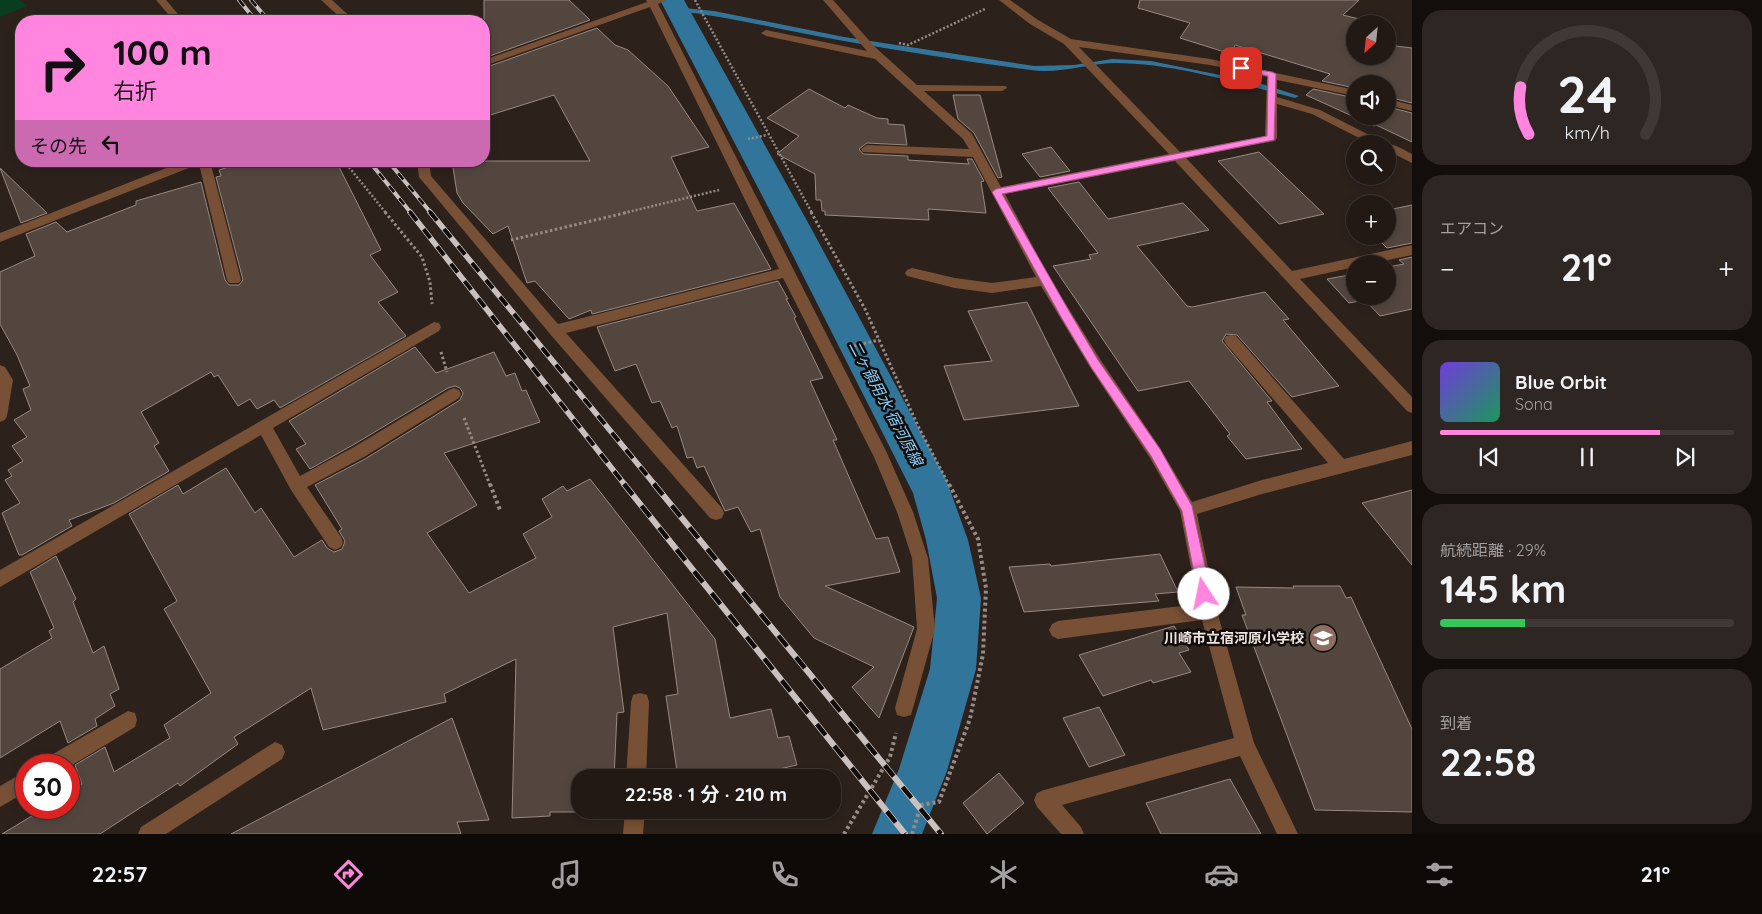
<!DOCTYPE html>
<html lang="ja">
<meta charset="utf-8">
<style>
:root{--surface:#221915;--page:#2e2622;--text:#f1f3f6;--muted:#a2a0a0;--line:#3f3834;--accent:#ff85de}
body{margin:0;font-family:Quicksand,"Noto Sans JP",sans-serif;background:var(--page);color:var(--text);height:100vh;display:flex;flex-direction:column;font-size:19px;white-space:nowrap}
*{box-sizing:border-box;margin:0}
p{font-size:16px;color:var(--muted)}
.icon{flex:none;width:28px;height:28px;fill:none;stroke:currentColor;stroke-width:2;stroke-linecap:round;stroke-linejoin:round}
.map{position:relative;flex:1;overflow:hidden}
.sheet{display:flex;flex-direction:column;gap:10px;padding:10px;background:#130e0c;width:350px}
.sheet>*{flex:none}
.banner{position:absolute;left:15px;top:15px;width:475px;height:152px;border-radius:20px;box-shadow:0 2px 8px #0003,0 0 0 1px var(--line);background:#ff85de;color:#111;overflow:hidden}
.needle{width:32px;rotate:207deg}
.fabs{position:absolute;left:1346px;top:15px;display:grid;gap:10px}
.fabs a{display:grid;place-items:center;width:50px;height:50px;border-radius:50%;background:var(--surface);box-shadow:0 2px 8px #0003,0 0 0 1px var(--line);font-size:25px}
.speed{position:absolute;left:15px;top:754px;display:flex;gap:10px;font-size:25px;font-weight:700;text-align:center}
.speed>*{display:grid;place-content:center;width:65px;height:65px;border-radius:50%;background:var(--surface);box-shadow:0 2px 8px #0003,0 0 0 1px var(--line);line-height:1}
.speed .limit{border:8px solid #d22;background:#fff;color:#111}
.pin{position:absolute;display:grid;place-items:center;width:42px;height:42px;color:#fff;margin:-21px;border-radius:10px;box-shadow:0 2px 8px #0006}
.me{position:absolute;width:55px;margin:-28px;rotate:349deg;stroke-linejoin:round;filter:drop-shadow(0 0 4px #0008)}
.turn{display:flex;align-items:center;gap:18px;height:105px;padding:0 15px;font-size:22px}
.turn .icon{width:65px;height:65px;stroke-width:2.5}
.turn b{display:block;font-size:35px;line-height:42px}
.then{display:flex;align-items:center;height:48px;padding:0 15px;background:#0003;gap:10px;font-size:19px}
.big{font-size:38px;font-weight:700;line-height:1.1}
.sheet .widget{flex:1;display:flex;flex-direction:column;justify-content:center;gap:8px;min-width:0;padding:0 18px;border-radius:20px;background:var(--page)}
.sheet .dial{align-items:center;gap:0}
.dial svg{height:130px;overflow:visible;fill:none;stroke:var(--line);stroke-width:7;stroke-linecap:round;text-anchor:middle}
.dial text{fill:var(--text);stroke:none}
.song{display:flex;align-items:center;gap:15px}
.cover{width:60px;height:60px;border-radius:8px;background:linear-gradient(135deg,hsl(260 70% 55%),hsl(150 70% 35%))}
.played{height:5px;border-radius:2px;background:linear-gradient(90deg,var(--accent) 75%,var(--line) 75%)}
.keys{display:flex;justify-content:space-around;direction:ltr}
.heat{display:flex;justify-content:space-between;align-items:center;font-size:28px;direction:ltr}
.charge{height:8px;border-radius:4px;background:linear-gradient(90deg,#34c759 29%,var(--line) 0)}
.trip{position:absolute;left:571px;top:769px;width:270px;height:50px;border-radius:20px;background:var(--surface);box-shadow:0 2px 8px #0003,0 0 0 1px var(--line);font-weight:700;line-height:50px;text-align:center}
.tab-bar{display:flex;height:80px;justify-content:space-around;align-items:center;background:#0e0a08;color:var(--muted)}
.tab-bar .icon{width:35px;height:35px}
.tab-bar .on{color:var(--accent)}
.tab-bar b{font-size:22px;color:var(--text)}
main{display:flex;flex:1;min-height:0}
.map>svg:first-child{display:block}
</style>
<main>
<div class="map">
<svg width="1412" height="834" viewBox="0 0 1412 834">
<rect width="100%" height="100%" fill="#2d211c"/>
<path fill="#093d1f" d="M 0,0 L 19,0 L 27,6 L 0,17 Z"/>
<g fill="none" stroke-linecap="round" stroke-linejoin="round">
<path fill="#32759a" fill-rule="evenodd" d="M 674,7 L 714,11 L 844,37 L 1034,66 L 1074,65 L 1112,59 L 1151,61 L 1259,83 L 1299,96 L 1295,98 C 1237,83 1174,63 1114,63 C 1086,64 1059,74 1031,70 C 969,62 906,52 844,41 C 788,32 734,17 677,11 L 674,11 Z"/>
<path fill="#32759a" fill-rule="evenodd" d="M 660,0 L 684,0 L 811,228 L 946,479 L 968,540 L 981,598 L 976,669 L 947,771 L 922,834 L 872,834 L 899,769 L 930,669 L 937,598 L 926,540 L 913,493 L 779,228 Z"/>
</g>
<path fill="#53463f" stroke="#988982" d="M 484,0 L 569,0 L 590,20 L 484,58 Z
M 1140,0 L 1359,0 L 1343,15 L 1371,22 L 1370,24 L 1355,24 L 1355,56 L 1388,56 L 1388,45 L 1412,48 L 1412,103 L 1388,97 L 1388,84 L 1355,84 L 1355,88 L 1322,81 L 1330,74 L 1235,45 L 1231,54 L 1180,38 L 1190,23 L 1138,8 Z
M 597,28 L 615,45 L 628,50 L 668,86 L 709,147 L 671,157 L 697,211 L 734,203 L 771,269 L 592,314 L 591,310 L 569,319 L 535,281 L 527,283 L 508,226 L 493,234 L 463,203 L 457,193 L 452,161 L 590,161 L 554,95 L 484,117 L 484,68 Z
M 809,89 L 845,108 L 848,105 L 877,118 L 888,119 L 888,124 L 904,125 L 907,145 L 867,143 L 859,149 L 863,154 L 908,156 L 908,160 L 969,164 L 967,159 L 972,159 L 984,181 L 981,182 L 986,213 L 928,209 L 929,220 L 825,215 L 825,211 L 822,211 L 821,200 L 816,200 L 815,174 L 777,154 L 799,136 L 767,118 Z
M 1313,89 L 1355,98 L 1355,116 L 1388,116 L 1388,107 L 1412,113 L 1412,142 L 1376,125 L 1374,126 L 1306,95 Z
M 953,95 L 980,95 L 1002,177 L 998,178 L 974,133 L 958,119 Z
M 1051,147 L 1070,171 L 1040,177 L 1022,154 Z
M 1259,152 L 1324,214 L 1279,224 L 1218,161 Z
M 248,161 L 336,161 L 381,250 L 370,255 L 398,292 L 378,302 L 406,336 L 280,408 L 274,400 L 257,409 L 250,399 L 238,406 L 218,375 L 214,377 L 211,372 L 141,412 L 159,443 L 154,446 L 169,471 L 114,503 L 69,520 L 72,526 L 22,555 L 19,555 L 2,513 L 20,503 L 5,480 L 12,476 L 8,470 L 23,461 L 12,446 L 27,437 L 14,420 L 31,410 L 23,389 L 30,386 L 17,355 L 0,324 L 0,272 L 35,256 L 26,234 L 56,222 L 67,232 L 136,205 L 136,201 L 201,182 L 225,280 L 229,285 L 239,285 L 243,280 L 216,177 L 221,176 L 219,170 Z
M 0,168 L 47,213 L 21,223 Z
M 1079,182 L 1108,219 L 1183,203 L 1209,230 L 1137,246 L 1187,306 L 1192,307 L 1265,292 L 1289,319 L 1283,320 L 1339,386 L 1292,397 L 1237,335 L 1226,334 L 1222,341 L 1272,401 L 1267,402 L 1302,449 L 1246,459 L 1227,436 L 1230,434 L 1189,381 L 1138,391 L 1053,266 L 1091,259 L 1089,255 L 1098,253 L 1048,188 Z
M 1412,205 L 1412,243 L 1387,248 L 1375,236 L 1388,236 L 1388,210 Z
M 1412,257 L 1412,309 L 1380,316 L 1365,300 L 1349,303 L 1327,279 L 1355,274 L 1355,296 L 1388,296 L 1388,267 L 1404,264 L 1399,260 Z
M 778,281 L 788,299 L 786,299 L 796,317 L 794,318 L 823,378 L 810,381 L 837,440 L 833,440 L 876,539 L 888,537 L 900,572 L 825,586 L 914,627 L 879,718 L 852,687 L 874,667 L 814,638 L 780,597 L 760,529 L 751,532 L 738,507 L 725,511 L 704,466 L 697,468 L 693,457 L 687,458 L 677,426 L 672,428 L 660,401 L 652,403 L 636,364 L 615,371 L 597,327 Z
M 1027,302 L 1079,406 L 964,420 L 944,366 L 992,361 L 968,311 Z
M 415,347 L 436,373 L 494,352 L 506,376 L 515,373 L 522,391 L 526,390 L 540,422 L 444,453 L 477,505 L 427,533 L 469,593 L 536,558 L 523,534 L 552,517 L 542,499 L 563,486 L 567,491 L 590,479 L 715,639 L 730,718 L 771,709 L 778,738 L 789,736 L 797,765 L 738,778 L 678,778 L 666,696 L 678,694 L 667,613 L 613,627 L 624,712 L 617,713 L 614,778 L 580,778 L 580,810 L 613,810 L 613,812 L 550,812 L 550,816 L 512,818 L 516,659 L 444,694 L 446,702 L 323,730 L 311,688 L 234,737 L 238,744 L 180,786 L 178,783 L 100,834 L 2,834 L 45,808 L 69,808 L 69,792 L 82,784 L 75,765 L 105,747 L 114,772 L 170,738 L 164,725 L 211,693 L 164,609 L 177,601 L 129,514 L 178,485 L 183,494 L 226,468 L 255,513 L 261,508 L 294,557 L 322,540 L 327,548 L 334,552 L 342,549 L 345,541 L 339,531 L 342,529 L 315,485 L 365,459 L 460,400 L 463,393 L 460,388 L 455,386 L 448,388 L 353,445 L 310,469 L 296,449 L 306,444 L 289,421 Z
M 1412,490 L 1412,565 L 1362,503 Z
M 1160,554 L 1178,592 L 1155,594 L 1159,601 L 1024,612 L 1009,567 L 1050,564 L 1051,566 Z
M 56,556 L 76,599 L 73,602 L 93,653 L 104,646 L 119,689 L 110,694 L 115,706 L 95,719 L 97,726 L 68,743 L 60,721 L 0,758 L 0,669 L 52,638 L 49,631 L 54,628 L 30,572 Z
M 1293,586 L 1340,586 L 1346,598 L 1351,597 L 1412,729 L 1412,812 L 1315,810 L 1242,615 L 1246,615 L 1236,587 L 1294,588 Z
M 1174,626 L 1189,650 L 1179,653 L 1191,672 L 1153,683 L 1151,680 L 1103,696 L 1079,655 Z
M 1099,707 L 1125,755 L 1089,767 L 1063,718 Z
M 452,718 L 489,820 L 457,822 L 461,834 L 231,834 Z
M 999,773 L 1024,803 L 987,834 L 963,803 Z
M 1230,779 L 1261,834 L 1161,834 L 1146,803 Z"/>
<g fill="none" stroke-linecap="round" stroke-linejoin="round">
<path stroke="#958b87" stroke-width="2.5" stroke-dasharray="2 2" stroke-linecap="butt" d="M 695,0 L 812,213
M 899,43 L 908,45 L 985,9
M 748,139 L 767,135
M 344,161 L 386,213
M 624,213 L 719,190"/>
<path stroke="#958b87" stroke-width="3" stroke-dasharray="2.5 2.5" stroke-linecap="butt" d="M 385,212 L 422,257 L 430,282 L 432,304
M 811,212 L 865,309 L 918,426 L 949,485
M 511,240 L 629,212
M 854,346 L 879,340
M 441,352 L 447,372
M 464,418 L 490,485"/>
<path stroke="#958b87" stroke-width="4" stroke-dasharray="3 3" stroke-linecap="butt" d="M 490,484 L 500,510
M 844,834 L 890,757 L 896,733
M 912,834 L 921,805 L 939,802 L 970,719 L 983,654 L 986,588 L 978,539 L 949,484"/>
<path fill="#775035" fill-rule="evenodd" d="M 156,0 L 166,0 L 184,21 L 174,21 Z
M 321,0 L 332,0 L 355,21 L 344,21 Z
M 646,0 L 666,0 L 658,4 L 886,451 L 913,512 L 928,558 L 935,629 L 913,708 L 911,715 L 904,717 L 897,715 L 895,708 L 917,629 L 912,558 L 897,512 L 874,457 L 783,278 L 566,333 L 722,508 L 724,513 L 722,518 L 716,520 L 710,518 L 550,334 L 419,177 L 417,161 L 429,161 L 431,176 L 558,324 L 779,269 L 650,7 L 484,66 L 484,60 L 647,2 Z
M 823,0 L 833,0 L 875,47 L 917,85 L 1006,86 L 1007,88 L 1002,91 L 924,91 L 972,134 L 1001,187 L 1169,154 L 1064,44 L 1030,24 L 999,0 L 1010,0 L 1038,20 L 1071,39 L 1210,59 L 1355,90 L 1355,96 L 1277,80 L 1277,97 L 1320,110 L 1387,144 C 1395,144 1404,150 1412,154 L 1412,163 L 1388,151 L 1388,144 L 1371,144 L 1312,114 L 1277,104 L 1277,138 L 1275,141 L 1186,158 L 1292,271 L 1412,245 L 1412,255 L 1369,264 L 1355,264 L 1355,267 L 1300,279 L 1412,397 L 1412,413 L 1407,411 L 1175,161 L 1005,194 L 1050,279 L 1100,359 L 1160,448 L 1192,502 L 1262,480 L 1328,463 L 1226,344 L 1224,340 L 1226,336 L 1231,335 L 1236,336 L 1344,459 L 1412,441 L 1412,455 L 1262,494 L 1197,514 L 1217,611 L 1254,743 L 1298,834 L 1277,834 L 1240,756 L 1062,805 L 1081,827 L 1084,834 L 1061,834 L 1037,807 L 1034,800 L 1037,793 L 1044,790 L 1234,738 L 1202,620 L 1058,639 L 1052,636 L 1049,630 L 1052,624 L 1058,621 L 1198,604 L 1180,511 L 1150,458 L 1090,367 L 1041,286 L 992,293 L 955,288 L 907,276 L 905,273 L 907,270 L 912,268 L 955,278 L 992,283 L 1036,277 L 973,157 L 863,152 L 861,149 L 867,145 L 969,149 L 963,139 L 875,59 L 766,36 L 761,33 L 766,30 L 867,51 ZM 1079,47 L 1210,65 L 1267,77 L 1265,136 L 1180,152 Z
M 1388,99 L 1412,105 L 1412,111 L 1388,105 Z
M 184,161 L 210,161 L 241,280 L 239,283 L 229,283 L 227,280 L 199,164 L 0,242 L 0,233 Z
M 434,322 L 439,323 L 441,327 L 439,331 L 273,428 L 300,476 L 354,447 L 449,390 L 454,388 L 459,390 L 461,394 L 459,398 L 364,457 L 307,487 L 341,537 L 343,542 L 341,547 L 335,550 L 329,547 L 291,490 L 261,435 L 0,587 L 0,570 Z
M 0,365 L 5,367 L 13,380 L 7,416 L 5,420 L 0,422 Z
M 640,693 L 647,695 L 649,702 L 646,778 L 626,778 L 631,702 L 633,695 Z
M 128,711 L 135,713 L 137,720 L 135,727 L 69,767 L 69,765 L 43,765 L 46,758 Z
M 275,742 L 282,745 L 285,752 L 282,759 L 166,834 L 138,834 L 141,827 Z
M 26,771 L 26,792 L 0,807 L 0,786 Z
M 625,810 L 645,810 L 643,834 L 623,834 Z"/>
<defs>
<path id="rail-far2" d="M 239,0 L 256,21
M 251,0 L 269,21
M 369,161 L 411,213
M 388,161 L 431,213"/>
<path id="rail-far1" d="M 410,212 L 625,485
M 430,212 L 655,485"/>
<path id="rail" d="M 624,484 L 905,834
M 654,484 L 941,834"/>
</defs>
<use href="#rail-far2" stroke="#cac0bd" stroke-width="4"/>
<use href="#rail-far1" stroke="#cac0bd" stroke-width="5.5"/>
<use href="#rail" stroke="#cac0bd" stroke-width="6"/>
<use href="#rail-far2" stroke="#110c0a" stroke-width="2.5" stroke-dasharray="8" stroke-linecap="butt"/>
<use href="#rail-far1" stroke="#110c0a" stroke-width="4" stroke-dasharray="11" stroke-linecap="butt"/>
<use href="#rail" stroke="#110c0a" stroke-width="4.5" stroke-dasharray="14" stroke-linecap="butt"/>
</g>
<path fill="#ff85de" stroke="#a65690" d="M 1238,66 L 1272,72 L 1276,74 L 1274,140 L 1002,194 L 1069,311 L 1098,360 L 1160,449 L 1192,506 L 1211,594 L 1209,599 L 1204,601 L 1200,599 L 1198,594 L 1182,511 L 1151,456 L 1091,367 L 1061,317 L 992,192 L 996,189 L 1267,136 L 1268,76 L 1238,70 Z"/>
<defs>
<symbol id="school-disc" viewBox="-11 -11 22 22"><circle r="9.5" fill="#8d6e63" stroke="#110c0a"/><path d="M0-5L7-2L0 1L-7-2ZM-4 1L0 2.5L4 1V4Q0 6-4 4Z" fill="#fff"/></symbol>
</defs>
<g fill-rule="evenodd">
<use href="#school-disc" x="1307" y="622" width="32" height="32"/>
</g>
<g text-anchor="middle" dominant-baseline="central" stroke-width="5" stroke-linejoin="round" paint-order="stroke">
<g font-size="14" font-weight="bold" fill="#ede4e1" stroke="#110c0a" text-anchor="end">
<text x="1304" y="638">川崎市立宿河原小学校</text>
</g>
<g font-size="15" font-style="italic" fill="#89d1fd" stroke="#110c0a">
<text transform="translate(886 403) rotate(62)">二ヶ領用水 宿河原線</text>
</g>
</g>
</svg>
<div class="fabs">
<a><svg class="needle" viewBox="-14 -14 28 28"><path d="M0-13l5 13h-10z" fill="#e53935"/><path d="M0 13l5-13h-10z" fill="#a2a0a0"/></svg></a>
<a><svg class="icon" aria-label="sound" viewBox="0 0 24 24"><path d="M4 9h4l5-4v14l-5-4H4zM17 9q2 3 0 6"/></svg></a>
<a><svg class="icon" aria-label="search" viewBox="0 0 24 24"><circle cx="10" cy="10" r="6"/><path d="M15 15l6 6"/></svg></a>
<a>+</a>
<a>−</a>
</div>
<div class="speed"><div class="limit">30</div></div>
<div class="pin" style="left:1241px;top:68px;background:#d93025"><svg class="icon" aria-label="arrive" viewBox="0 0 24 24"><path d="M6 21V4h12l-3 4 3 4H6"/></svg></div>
<svg class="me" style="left:1204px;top:594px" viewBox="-20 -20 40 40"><circle r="19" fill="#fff"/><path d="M0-13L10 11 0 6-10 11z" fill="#ff85de"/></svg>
<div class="trip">22:58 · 1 分 · 210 m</div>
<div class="banner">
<div class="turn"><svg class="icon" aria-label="right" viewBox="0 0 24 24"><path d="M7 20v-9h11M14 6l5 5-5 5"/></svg><div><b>100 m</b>右折</div></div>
<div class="then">その先<svg class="icon" aria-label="left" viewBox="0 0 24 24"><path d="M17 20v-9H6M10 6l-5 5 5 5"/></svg></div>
</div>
</div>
<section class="sheet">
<div class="widget dial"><svg viewBox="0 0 100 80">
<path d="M14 69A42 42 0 1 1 86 69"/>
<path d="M14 69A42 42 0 0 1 9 40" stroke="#ff85de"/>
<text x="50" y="56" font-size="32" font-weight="700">24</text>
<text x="50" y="72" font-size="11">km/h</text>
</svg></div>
<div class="widget"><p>エアコン</p>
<div class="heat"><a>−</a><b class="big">21°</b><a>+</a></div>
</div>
<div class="widget">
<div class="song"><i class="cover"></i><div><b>Blue Orbit</b><p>Sona</p></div></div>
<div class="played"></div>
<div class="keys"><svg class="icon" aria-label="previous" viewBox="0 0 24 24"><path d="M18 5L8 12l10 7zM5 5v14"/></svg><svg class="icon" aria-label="pause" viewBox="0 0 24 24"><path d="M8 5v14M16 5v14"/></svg><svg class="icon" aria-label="next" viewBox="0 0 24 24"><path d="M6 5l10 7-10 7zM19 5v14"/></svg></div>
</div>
<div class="widget"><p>航続距離 · 29%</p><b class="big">145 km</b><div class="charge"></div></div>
<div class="widget"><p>到着</p><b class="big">22:58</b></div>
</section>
</main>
<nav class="tab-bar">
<b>22:57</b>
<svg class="icon on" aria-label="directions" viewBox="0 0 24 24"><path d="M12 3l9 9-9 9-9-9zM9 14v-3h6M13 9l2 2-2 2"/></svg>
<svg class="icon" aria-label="music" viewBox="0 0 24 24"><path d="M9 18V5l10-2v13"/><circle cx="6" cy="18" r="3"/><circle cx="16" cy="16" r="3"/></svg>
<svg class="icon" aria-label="phone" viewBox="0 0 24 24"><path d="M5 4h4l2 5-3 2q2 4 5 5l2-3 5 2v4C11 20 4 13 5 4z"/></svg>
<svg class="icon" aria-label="climate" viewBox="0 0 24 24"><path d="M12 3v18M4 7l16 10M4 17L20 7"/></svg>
<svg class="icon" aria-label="car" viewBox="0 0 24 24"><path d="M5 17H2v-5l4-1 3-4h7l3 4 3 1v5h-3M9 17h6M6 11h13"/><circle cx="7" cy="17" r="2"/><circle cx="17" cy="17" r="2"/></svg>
<svg class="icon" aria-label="filters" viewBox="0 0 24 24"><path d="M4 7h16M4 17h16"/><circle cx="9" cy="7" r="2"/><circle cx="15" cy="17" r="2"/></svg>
<b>21°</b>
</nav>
